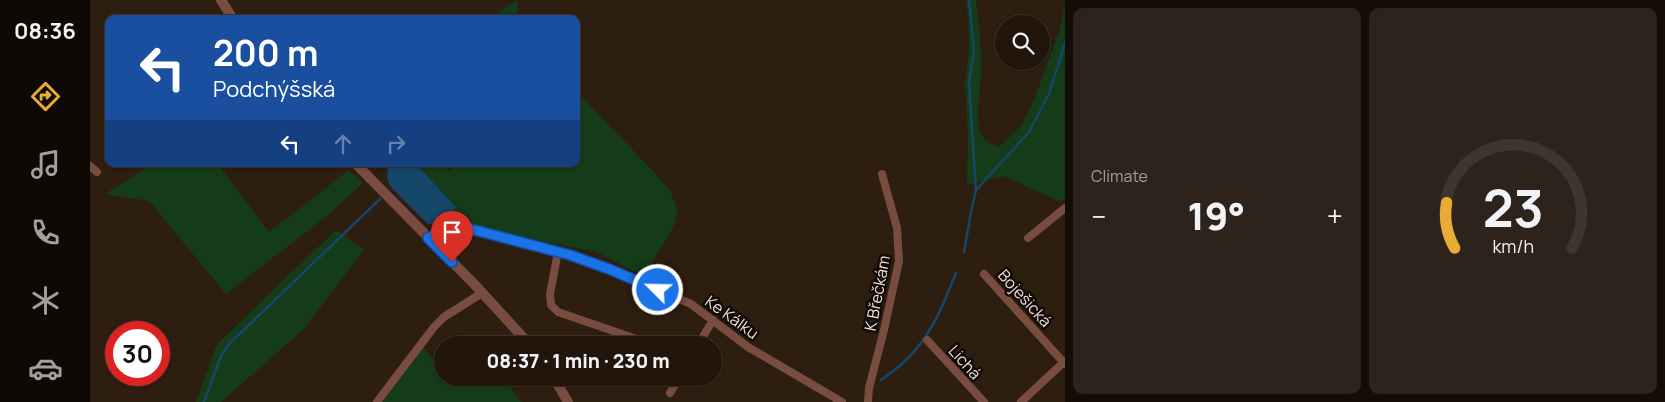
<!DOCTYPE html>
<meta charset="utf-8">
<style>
:root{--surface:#22160c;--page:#2e231a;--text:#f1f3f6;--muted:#a29f9d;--line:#3f352d;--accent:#e8ab37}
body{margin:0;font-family:Manrope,sans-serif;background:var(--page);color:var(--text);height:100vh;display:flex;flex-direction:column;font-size:19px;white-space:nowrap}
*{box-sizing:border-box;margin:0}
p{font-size:16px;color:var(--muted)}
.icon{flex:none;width:28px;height:28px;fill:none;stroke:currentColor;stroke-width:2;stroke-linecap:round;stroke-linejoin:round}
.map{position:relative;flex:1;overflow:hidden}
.drawer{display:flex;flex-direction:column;gap:8px;padding:8px;background:#130c07;width:600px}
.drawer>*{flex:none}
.guide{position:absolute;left:15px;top:15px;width:475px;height:152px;border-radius:10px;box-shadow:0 1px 4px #0004,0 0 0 1px var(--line);background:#1a4fa0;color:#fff;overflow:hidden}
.buttons{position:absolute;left:905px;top:15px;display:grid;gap:10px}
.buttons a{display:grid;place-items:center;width:55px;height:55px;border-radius:50%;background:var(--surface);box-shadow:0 1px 4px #0004,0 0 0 1px var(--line);font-size:25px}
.speed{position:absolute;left:15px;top:321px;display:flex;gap:10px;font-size:25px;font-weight:700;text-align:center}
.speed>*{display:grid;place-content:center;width:65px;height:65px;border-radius:50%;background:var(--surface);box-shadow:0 1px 4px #0004,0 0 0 1px var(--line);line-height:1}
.speed .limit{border:8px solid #d22;background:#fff;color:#111}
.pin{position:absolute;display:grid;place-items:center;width:42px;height:42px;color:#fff;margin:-51px -21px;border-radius:50% 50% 50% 0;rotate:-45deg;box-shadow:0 0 5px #0007}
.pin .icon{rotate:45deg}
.me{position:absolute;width:55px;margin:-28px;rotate:293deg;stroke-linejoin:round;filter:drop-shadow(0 0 4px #0008)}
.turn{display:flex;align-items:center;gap:18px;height:105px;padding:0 25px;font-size:22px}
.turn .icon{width:65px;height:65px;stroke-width:2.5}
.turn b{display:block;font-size:35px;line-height:42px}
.lanes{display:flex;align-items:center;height:48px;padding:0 25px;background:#0003;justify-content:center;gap:25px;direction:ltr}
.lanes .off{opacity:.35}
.big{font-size:38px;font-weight:800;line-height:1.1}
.drawer .card{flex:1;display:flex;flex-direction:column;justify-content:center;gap:8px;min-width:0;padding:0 18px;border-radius:10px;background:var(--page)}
.drawer .dial{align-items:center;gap:0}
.dial svg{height:130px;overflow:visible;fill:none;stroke:var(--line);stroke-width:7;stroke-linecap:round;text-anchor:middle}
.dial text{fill:var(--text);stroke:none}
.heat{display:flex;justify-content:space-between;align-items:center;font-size:28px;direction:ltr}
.drawer .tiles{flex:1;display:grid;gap:8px;grid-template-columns:repeat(2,1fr)}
.trip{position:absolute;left:344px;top:336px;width:288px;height:50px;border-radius:25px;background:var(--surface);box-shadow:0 1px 4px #0004,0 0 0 1px var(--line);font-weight:800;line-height:50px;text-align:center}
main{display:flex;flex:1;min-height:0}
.dock{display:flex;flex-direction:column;width:90px;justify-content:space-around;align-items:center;background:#0e0905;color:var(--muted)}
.dock .icon{width:35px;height:35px}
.dock .current{color:var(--accent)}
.dock b{font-size:22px;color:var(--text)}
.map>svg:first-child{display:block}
</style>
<main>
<nav class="dock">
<b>08:36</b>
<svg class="icon current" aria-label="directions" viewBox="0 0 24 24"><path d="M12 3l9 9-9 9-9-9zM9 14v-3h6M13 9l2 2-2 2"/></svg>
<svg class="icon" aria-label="music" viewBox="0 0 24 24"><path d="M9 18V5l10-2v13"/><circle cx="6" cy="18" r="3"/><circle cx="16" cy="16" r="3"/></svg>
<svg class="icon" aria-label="phone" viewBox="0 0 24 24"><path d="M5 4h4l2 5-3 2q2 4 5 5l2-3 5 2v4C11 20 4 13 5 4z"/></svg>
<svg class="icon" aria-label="climate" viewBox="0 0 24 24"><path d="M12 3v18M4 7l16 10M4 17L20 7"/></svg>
<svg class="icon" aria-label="car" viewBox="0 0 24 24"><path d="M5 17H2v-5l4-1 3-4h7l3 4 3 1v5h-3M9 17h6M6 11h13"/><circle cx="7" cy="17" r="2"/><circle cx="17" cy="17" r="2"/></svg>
</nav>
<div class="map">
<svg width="975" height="402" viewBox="0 0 975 402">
<rect width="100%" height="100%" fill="#2e1e10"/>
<path fill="#143c18" d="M 876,0 L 886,0 C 889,25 892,52 891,77 C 890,92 885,121 891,134 C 895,142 902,144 909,147 L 932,125 L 944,100 L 970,29 L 975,2 L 975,199 L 970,202 L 914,176 L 877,185 L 878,135 L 875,84 L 879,50 L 878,16 Z
M 425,1 L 427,1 L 428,9 L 425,19 L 403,19 L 417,6 Z
M 486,91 L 562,170 L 580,191 L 586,206 L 587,213 L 582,230 L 554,276 L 506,252 L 365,223 L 354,218 L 364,212 L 366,207 L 326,164 L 361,164 L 356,174 L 366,164 L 486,164 Z
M 63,164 L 128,164 L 179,232 L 259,170 L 273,183 L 238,215 L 136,294 L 59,201 L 15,194 Z
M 246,230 L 274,250 L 214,329 L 131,402 L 106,402 L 127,344 Z
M 333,347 L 352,369 L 352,378 L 360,378 L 366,385 L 378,378 L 414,378 L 431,402 L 292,402 Z"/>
<path fill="#14476a" d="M 298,164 L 326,164 L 366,207 C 362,216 348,224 338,224 L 301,187 L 297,179 Z"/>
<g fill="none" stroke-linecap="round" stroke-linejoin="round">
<path stroke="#14476a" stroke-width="2.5" d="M 879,0 L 884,52 L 879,83 L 886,190
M 874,252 L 881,212 L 886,190 L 939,132 L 959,94 L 975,43
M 791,380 C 799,374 808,368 815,361 C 841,337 853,305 866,273
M 114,402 L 131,356 L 140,343 L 290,199"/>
<path stroke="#784d3f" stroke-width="8" d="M 0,166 L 7,172
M 338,238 L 357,228 L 373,227 L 480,255 L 519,269 L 601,304 L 658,347 L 752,402
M 938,238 L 975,208
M 468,252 L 460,294 L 461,305 L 468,312 L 564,345
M 894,274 L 975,364
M 837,340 L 894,402
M 608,345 L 623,320
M 580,393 L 589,378
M 287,402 L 344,327 L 354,317 L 392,293
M 778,402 L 779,388 L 794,330 L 809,261 L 807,228 L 792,174
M 931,402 L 975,361"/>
<path stroke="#784d3f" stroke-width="10" d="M 131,0 L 143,19
M 266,164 L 385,285 L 440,345
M 464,378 L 478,402"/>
</g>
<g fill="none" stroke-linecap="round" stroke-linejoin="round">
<defs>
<path id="route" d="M 362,262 L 338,238 L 357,228 L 373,227 L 480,255 L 519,269 L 568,290"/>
</defs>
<use href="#route" stroke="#114b97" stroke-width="12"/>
<use href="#route" stroke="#1a73e8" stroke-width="9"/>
</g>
<g text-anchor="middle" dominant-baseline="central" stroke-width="5" stroke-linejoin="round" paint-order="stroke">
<g font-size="16" fill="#ece0d7" stroke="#110a05">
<text transform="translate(787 293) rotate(-79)">K Břečkám</text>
<text transform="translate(935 298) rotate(48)">Boješická</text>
<text transform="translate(642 317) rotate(36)">Ke Kálku</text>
<text transform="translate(875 362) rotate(48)">Lichá</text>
</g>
</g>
</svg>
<div class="buttons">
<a><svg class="icon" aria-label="search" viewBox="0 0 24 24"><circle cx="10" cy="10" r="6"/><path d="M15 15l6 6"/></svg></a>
</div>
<div class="speed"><div class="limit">30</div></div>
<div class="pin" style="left:362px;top:262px;background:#d93025"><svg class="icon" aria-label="arrive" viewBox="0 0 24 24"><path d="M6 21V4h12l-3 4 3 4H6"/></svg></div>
<svg class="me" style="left:568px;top:290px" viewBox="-20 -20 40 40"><circle r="17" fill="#1a73e8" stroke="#fff" stroke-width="3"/><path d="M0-11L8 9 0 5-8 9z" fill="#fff"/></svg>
<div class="trip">08:37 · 1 min · 230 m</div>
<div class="guide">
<div class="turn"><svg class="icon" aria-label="left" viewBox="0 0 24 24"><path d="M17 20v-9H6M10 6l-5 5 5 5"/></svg><div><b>200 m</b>Podchýšská</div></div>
<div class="lanes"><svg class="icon" aria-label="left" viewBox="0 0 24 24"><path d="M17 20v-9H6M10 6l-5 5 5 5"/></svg><svg class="icon off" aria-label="ahead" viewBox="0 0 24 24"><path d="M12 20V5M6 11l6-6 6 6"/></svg><svg class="icon off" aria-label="right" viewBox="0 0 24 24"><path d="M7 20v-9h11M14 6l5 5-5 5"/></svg></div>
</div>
</div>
<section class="drawer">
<div class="tiles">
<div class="card"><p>Climate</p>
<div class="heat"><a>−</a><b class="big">19°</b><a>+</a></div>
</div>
<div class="card dial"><svg viewBox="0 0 100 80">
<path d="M14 69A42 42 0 1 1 86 69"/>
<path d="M14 69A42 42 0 0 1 9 41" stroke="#e8ab37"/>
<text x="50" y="56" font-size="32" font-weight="700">23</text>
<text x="50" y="72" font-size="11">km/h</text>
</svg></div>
</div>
</section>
</main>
